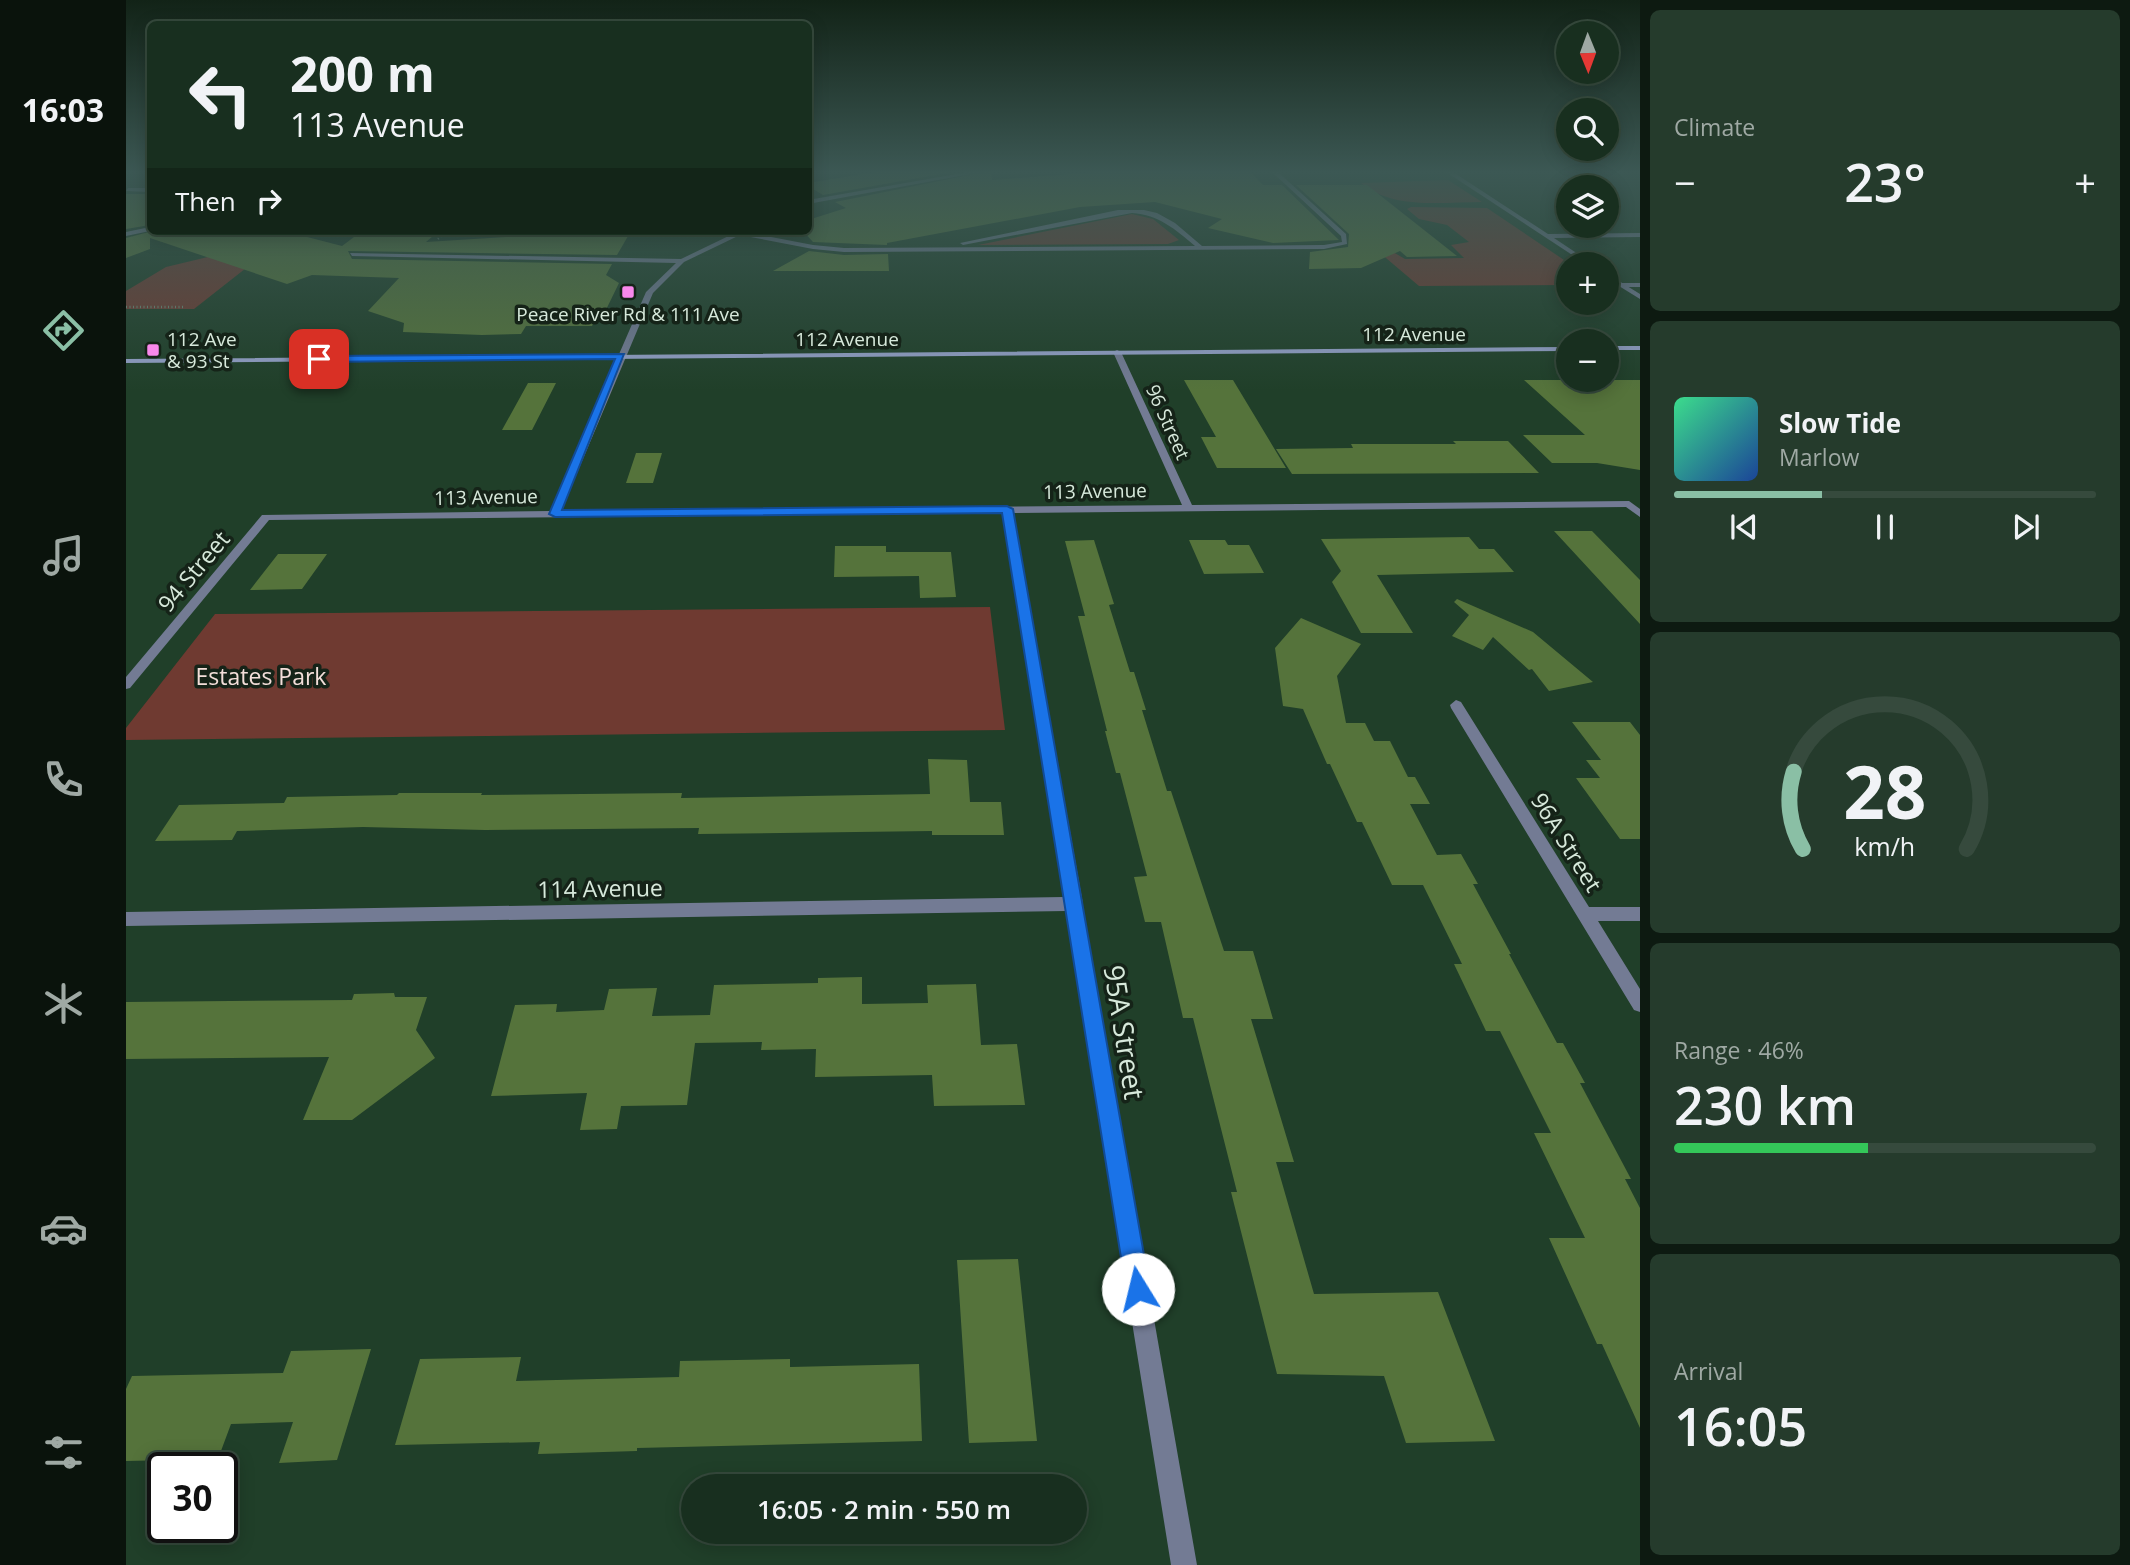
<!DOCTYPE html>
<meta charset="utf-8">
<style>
:root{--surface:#182f1f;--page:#253b2c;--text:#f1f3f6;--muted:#9fa9a4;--line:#364a3d;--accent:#8abfa5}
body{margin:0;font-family:"Open Sans",sans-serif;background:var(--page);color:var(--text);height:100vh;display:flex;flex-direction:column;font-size:26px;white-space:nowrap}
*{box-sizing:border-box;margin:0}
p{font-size:23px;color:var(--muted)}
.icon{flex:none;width:38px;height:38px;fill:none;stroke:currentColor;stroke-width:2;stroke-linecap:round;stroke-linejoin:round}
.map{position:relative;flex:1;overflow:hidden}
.panel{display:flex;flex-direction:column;gap:10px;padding:10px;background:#0d1a11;width:490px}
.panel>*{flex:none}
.hud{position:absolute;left:21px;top:21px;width:665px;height:214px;border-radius:10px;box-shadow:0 4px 18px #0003,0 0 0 2px var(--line);background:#182f1f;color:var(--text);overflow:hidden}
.needle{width:46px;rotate:179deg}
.tools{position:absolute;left:1430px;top:21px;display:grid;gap:14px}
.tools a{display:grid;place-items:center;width:63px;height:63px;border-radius:50%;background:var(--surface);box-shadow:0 4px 18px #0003,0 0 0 2px var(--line);font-size:35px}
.speed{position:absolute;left:21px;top:1452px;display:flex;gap:14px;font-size:35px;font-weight:700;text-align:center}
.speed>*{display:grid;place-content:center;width:91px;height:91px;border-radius:50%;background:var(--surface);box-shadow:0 4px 18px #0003,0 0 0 2px var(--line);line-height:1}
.speed .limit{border:4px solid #111;border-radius:10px;background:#fff;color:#111}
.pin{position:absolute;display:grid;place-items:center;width:60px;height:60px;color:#fff;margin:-30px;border-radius:14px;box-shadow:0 4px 10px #0006}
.me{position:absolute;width:77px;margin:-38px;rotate:351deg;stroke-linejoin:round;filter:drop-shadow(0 0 5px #0008)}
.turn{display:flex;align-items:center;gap:24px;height:147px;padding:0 28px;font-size:32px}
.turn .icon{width:91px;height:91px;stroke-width:2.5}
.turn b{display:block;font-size:49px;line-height:60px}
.then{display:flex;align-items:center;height:66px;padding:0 28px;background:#0003;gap:14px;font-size:26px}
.big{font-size:52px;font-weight:600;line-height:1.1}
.panel .tile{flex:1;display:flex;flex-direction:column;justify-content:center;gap:10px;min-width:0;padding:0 24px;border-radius:10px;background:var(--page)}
.panel .dial{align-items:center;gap:0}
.dial svg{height:182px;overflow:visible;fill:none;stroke:var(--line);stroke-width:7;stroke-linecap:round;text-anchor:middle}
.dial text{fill:var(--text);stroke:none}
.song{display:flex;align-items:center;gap:21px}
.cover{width:84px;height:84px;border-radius:10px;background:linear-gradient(135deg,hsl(150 70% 55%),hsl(220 70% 35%))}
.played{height:7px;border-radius:4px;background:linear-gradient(90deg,var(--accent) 35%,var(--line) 35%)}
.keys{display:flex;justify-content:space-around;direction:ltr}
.heat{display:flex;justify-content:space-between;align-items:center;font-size:38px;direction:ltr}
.charge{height:10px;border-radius:5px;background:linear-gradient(90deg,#34c759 46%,var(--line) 0)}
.trip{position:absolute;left:555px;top:1474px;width:406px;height:70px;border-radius:35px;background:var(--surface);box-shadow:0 4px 18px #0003,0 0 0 2px var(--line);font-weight:600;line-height:70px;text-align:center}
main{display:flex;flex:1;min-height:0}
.dock{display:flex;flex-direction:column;width:126px;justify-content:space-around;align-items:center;background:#0a130c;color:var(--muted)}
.dock .icon{width:49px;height:49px}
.dock .active{color:var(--accent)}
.dock b{font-size:32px;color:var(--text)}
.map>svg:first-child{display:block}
</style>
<main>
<nav class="dock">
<b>16:03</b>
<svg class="icon active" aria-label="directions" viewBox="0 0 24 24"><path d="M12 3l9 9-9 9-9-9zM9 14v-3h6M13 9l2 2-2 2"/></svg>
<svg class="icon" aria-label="music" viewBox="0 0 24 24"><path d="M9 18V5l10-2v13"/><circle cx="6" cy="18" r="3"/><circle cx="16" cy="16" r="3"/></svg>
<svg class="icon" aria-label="phone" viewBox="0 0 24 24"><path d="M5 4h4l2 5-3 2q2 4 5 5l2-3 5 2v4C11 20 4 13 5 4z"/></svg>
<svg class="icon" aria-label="climate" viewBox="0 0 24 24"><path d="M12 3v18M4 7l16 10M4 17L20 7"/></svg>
<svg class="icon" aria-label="car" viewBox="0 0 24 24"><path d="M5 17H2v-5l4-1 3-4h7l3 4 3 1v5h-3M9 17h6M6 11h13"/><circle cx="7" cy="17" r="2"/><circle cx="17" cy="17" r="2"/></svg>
<svg class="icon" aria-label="filters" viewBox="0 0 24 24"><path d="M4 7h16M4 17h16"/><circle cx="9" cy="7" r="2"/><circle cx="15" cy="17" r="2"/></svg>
</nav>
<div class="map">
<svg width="1514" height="1565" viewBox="0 0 1514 1565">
<rect width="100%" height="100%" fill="#203f29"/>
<path fill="#6f3a31" d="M 1322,180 L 1356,202 C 1316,202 1267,210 1235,183 Z
M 1285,207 L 1361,208 L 1444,264 L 1442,264 L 1442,285 L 1293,286 L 1221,225 L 1279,259 L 1338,258 L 1325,245 L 1343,242 L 1321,225 L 1293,219 L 1281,209 Z
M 1006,214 L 1027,219 L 1053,240 L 1042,244 L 852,245 Z
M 157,239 L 68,309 L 0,309 L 0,291 L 40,267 Z
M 864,607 L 879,730 L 0,740 L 0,728 L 89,614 Z"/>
<path fill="#55733b" d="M 749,172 L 826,172 L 697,195 L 682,186 L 682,183 Z
M 858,172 L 865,172 L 866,180 L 970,172 L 1124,172 L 1137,185 L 1156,185 L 1213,240 L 1147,243 L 1082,228 L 1096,219 L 1029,202 L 954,207 L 761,243 L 761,245 L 687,242 L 677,231 L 682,231 L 682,220 L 720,208 L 709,202 Z
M 1170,185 L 1241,185 L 1331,256 L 1281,257 L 1274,251 L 1235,268 L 1183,269 L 1184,252 L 1222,247 L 1223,234 Z
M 0,194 L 24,194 L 24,225 L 0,229 Z
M 27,231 L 158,231 L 216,246 L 232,234 L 307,236 L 300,242 L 395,236 L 469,237 L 470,231 L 505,231 L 491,255 L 222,251 L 226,259 L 486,264 L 480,275 L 493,283 L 476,318 L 470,318 L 466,326 L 400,326 L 395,334 L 356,335 L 277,332 L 278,323 L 242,311 L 273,278 L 186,275 L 161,284 L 24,238 L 24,249 L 0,258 L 0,238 Z
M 683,251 L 718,255 L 762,254 L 763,271 L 647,271 Z
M 1058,380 L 1107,380 L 1160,468 L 1091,468 L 1075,437 L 1090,437 Z
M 1398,380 L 1514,380 L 1514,470 L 1471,463 L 1426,463 L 1397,435 L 1459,435 Z
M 402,383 L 430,383 L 406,430 L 376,430 Z
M 1327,441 L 1382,441 L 1413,473 L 1166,474 L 1150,449 L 1227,448 L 1225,444 L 1330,444 Z
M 510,453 L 536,453 L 527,483 L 500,483 Z
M 1428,531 L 1466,531 L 1514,580 L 1514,624 Z
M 1343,537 L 1353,549 L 1368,549 L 1388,572 L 1251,575 L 1287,633 L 1235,633 L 1206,582 L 1215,571 L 1195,539 Z
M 968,540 L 988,604 L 983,605 L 1004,672 L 1008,672 L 1020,710 L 1016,710 L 1041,791 L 1045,791 L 1098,951 L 1127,951 L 1147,1019 L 1125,1019 L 1168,1162 L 1150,1162 L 1188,1294 L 1312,1292 L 1369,1441 L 1280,1443 L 1258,1376 L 1151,1374 L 1105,1192 L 1111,1192 L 1067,1018 L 1057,1018 L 1035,922 L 1019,922 L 1008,877 L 1021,876 L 994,773 L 990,773 L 979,731 L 981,731 L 952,616 L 959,616 L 939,541 Z
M 1063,540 L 1099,540 L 1102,545 L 1123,545 L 1138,573 L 1078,574 Z
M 709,546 L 760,546 L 760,552 L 825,552 L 830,597 L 794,598 L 793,576 L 708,577 Z
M 152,554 L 201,554 L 176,589 L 124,590 Z
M 1331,599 L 1407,632 L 1467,682 L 1423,691 L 1406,669 L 1403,670 L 1367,637 L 1357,650 L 1326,636 L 1343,615 L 1328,602 Z
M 1175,618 L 1235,644 L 1211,676 L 1220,723 L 1239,723 L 1248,741 L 1264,741 L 1282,777 L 1289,777 L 1304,804 L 1284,804 L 1311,855 L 1335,854 L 1352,884 L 1347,884 L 1385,954 L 1383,954 L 1431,1043 L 1437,1043 L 1459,1083 L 1454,1083 L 1505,1179 L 1499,1179 L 1514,1208 L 1514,1428 L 1476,1344 L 1471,1344 L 1423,1238 L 1459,1238 L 1408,1133 L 1425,1133 L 1374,1031 L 1360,1031 L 1328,964 L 1336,964 L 1297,885 L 1266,885 L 1236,822 L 1231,822 L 1204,764 L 1201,764 L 1177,709 L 1157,706 L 1149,648 Z
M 1446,722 L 1504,722 L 1514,735 L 1514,839 L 1494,839 L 1450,778 L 1474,778 L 1460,760 L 1475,760 Z
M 802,759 L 841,760 L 844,802 L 875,802 L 878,835 L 806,835 L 806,831 L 572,834 L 573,828 L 359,830 L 237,827 L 111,831 L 106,840 L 29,841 L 53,805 L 158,803 L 161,797 L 271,795 L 273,793 L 356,793 L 355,795 L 556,793 L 555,798 L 804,794 Z
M 736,977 L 736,1004 L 802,1003 L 801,985 L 850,984 L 855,1045 L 891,1044 L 899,1105 L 808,1106 L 806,1075 L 689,1077 L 690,1049 L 635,1050 L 636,1042 L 569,1043 L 561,1105 L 495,1106 L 491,1129 L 454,1130 L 461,1093 L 365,1096 L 389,1005 L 431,1004 L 430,1012 L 478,1010 L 483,989 L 531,988 L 526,1016 L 584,1015 L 588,985 L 692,983 L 692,978 Z
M 268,993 L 269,997 L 301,997 L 290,1030 L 309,1058 L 226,1120 L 177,1120 L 203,1057 L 0,1059 L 0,1002 L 226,1000 L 228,994 Z
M 892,1259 L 911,1441 L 843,1443 L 831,1260 Z
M 245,1349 L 211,1460 L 153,1463 L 167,1422 L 105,1424 L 92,1459 L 0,1461 L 0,1389 L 6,1376 L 157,1373 L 165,1351 Z
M 395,1357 L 390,1381 L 553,1377 L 554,1361 L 664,1359 L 664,1367 L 793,1364 L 796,1441 L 511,1448 L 511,1451 L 412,1454 L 414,1442 L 269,1445 L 294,1359 Z"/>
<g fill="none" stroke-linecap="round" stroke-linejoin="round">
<path stroke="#728c79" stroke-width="2" stroke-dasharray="1 2.5" stroke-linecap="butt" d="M 312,239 L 320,231"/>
<path stroke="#728c79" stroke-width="2.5" stroke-dasharray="1 2.5" stroke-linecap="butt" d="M 0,307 L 57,307"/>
<path fill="#737b94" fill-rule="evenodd" d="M 1514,283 L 1514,287 L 1496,287 L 1493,285 L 1496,283 Z"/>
<path fill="#737b94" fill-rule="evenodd" d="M 842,172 L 855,172 L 682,204 L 682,200 Z
M 1146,172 L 1152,172 L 1220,234 L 1221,244 L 1198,249 L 718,252 L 687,249 L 614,235 L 558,262 L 527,293 L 435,511 L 1056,505 L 987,352 L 991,350 L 995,352 L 1066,505 L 1503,501 L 1514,509 L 1514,517 L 1500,507 L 887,513 L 957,904 L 956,907 L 1071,1565 L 1045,1565 L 940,911 L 0,926 L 0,912 L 938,897 L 877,513 L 143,520 L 4,688 L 0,689 L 0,677 L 136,515 L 425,511 L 520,292 L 550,263 L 226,256 L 224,253 L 555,259 L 613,231 L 687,245 L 718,248 L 1069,246 C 1049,229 1033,215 1006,213 L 837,245 L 834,243 L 992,210 L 1018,210 L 1031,213 L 1049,223 L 1076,246 L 1198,245 L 1216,242 L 1215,236 Z
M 1320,172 L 1327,172 L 1422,234 L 1514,233 L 1514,237 L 1428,238 L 1467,264 L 1460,264 Z
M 24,188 L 24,192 L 0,191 L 2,188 Z
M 24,227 L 24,231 L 0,236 L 0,232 Z
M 1480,273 L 1514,294 L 1514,299 L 1480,278 Z
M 1330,700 L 1335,702 L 1463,907 L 1514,907 L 1514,921 L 1472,921 L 1514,989 L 1514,1012 L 1508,1010 L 1325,708 L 1324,705 Z"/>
<path fill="#94a0c8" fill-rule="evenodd" d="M 1480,346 L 1514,346 L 1514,350 L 1480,350 Z
M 1442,347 L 1442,351 L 0,363 L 0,359 Z"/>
</g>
<linearGradient id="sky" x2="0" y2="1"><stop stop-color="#122317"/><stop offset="0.44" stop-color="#3c5854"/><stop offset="1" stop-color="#3c5854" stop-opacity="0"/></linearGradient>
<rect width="1514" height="391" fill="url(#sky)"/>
<path fill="#1a73e8" stroke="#114b97" stroke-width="2" d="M 498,354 L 436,510 L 881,506 L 887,509 L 1024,1289 L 1021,1298 L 1012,1301 L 1004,1298 L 1000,1289 L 876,513 L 429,517 L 423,514 L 489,359 L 193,362 L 188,359 L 193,356 Z"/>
<g fill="#f888eb" stroke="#152318" stroke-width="2.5">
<rect x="495" y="285" width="14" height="14" rx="3.5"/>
<rect x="20" y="343" width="14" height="14" rx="3.5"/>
</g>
<g text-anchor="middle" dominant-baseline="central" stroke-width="7" stroke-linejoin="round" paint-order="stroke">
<g font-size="19" fill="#d7e9db" stroke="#152318">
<text x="502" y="314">Peace River Rd &amp; 111 Ave</text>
<text x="41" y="339" text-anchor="start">112 Ave<tspan x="41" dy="22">&amp; 93 St</tspan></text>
</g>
<g font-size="19" fill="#d7e9db" stroke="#152318">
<text x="1288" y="334">112 Avenue</text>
<text x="721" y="339">112 Avenue</text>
<text transform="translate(1042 422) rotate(66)">96 Street</text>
<text transform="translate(969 491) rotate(-1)">113 Avenue</text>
<text transform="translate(360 497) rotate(-1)">113 Avenue</text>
</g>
<g font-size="23" fill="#d7e9db" stroke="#152318">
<text transform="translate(67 571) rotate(-50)">94 Street</text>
<text transform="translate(1441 842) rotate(58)">96A Street</text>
<text transform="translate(474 888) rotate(-1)">114 Avenue</text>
</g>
<g font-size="23" fill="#f3ded9" stroke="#152318">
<text x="135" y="676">Estates Park</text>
</g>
<g font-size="28" fill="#d7e9db" stroke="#152318">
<text transform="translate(999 1032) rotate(81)">95A Street</text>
</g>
</g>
</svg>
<div class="tools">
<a><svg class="needle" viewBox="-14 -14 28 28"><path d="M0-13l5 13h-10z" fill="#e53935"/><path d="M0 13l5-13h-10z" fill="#9fa9a4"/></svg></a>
<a><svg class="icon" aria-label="search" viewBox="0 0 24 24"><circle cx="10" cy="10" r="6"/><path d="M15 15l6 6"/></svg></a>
<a><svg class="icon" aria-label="layers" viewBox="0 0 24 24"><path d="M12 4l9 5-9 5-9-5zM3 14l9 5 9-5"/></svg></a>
<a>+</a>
<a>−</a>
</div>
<div class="speed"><div class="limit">30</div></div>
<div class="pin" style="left:193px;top:359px;background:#d93025"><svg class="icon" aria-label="arrive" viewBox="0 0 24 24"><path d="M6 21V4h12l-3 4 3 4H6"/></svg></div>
<svg class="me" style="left:1012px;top:1289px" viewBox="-20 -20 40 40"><circle r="19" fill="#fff"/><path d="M0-13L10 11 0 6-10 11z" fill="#1a73e8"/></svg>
<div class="trip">16:05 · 2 min · 550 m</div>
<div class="hud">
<div class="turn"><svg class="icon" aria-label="left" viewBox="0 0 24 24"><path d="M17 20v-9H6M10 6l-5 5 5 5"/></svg><div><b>200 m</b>113 Avenue</div></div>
<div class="then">Then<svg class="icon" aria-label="right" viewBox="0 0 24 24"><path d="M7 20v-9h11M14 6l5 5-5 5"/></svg></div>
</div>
</div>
<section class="panel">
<div class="tile"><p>Climate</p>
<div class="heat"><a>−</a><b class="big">23°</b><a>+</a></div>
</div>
<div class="tile">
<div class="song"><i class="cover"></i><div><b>Slow Tide</b><p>Marlow</p></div></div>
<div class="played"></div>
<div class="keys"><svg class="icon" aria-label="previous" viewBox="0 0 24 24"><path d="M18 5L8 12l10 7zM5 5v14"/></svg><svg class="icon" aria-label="pause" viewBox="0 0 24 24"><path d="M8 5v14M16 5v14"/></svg><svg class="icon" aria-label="next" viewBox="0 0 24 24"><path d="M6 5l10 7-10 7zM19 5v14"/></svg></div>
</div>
<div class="tile dial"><svg viewBox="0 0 100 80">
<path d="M14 69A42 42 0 1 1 86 69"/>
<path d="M14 69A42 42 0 0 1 10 35" stroke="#8abfa5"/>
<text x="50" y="56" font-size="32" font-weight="700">28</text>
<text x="50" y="72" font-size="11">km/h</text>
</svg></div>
<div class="tile"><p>Range · 46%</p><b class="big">230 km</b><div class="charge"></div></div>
<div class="tile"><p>Arrival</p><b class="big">16:05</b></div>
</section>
</main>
